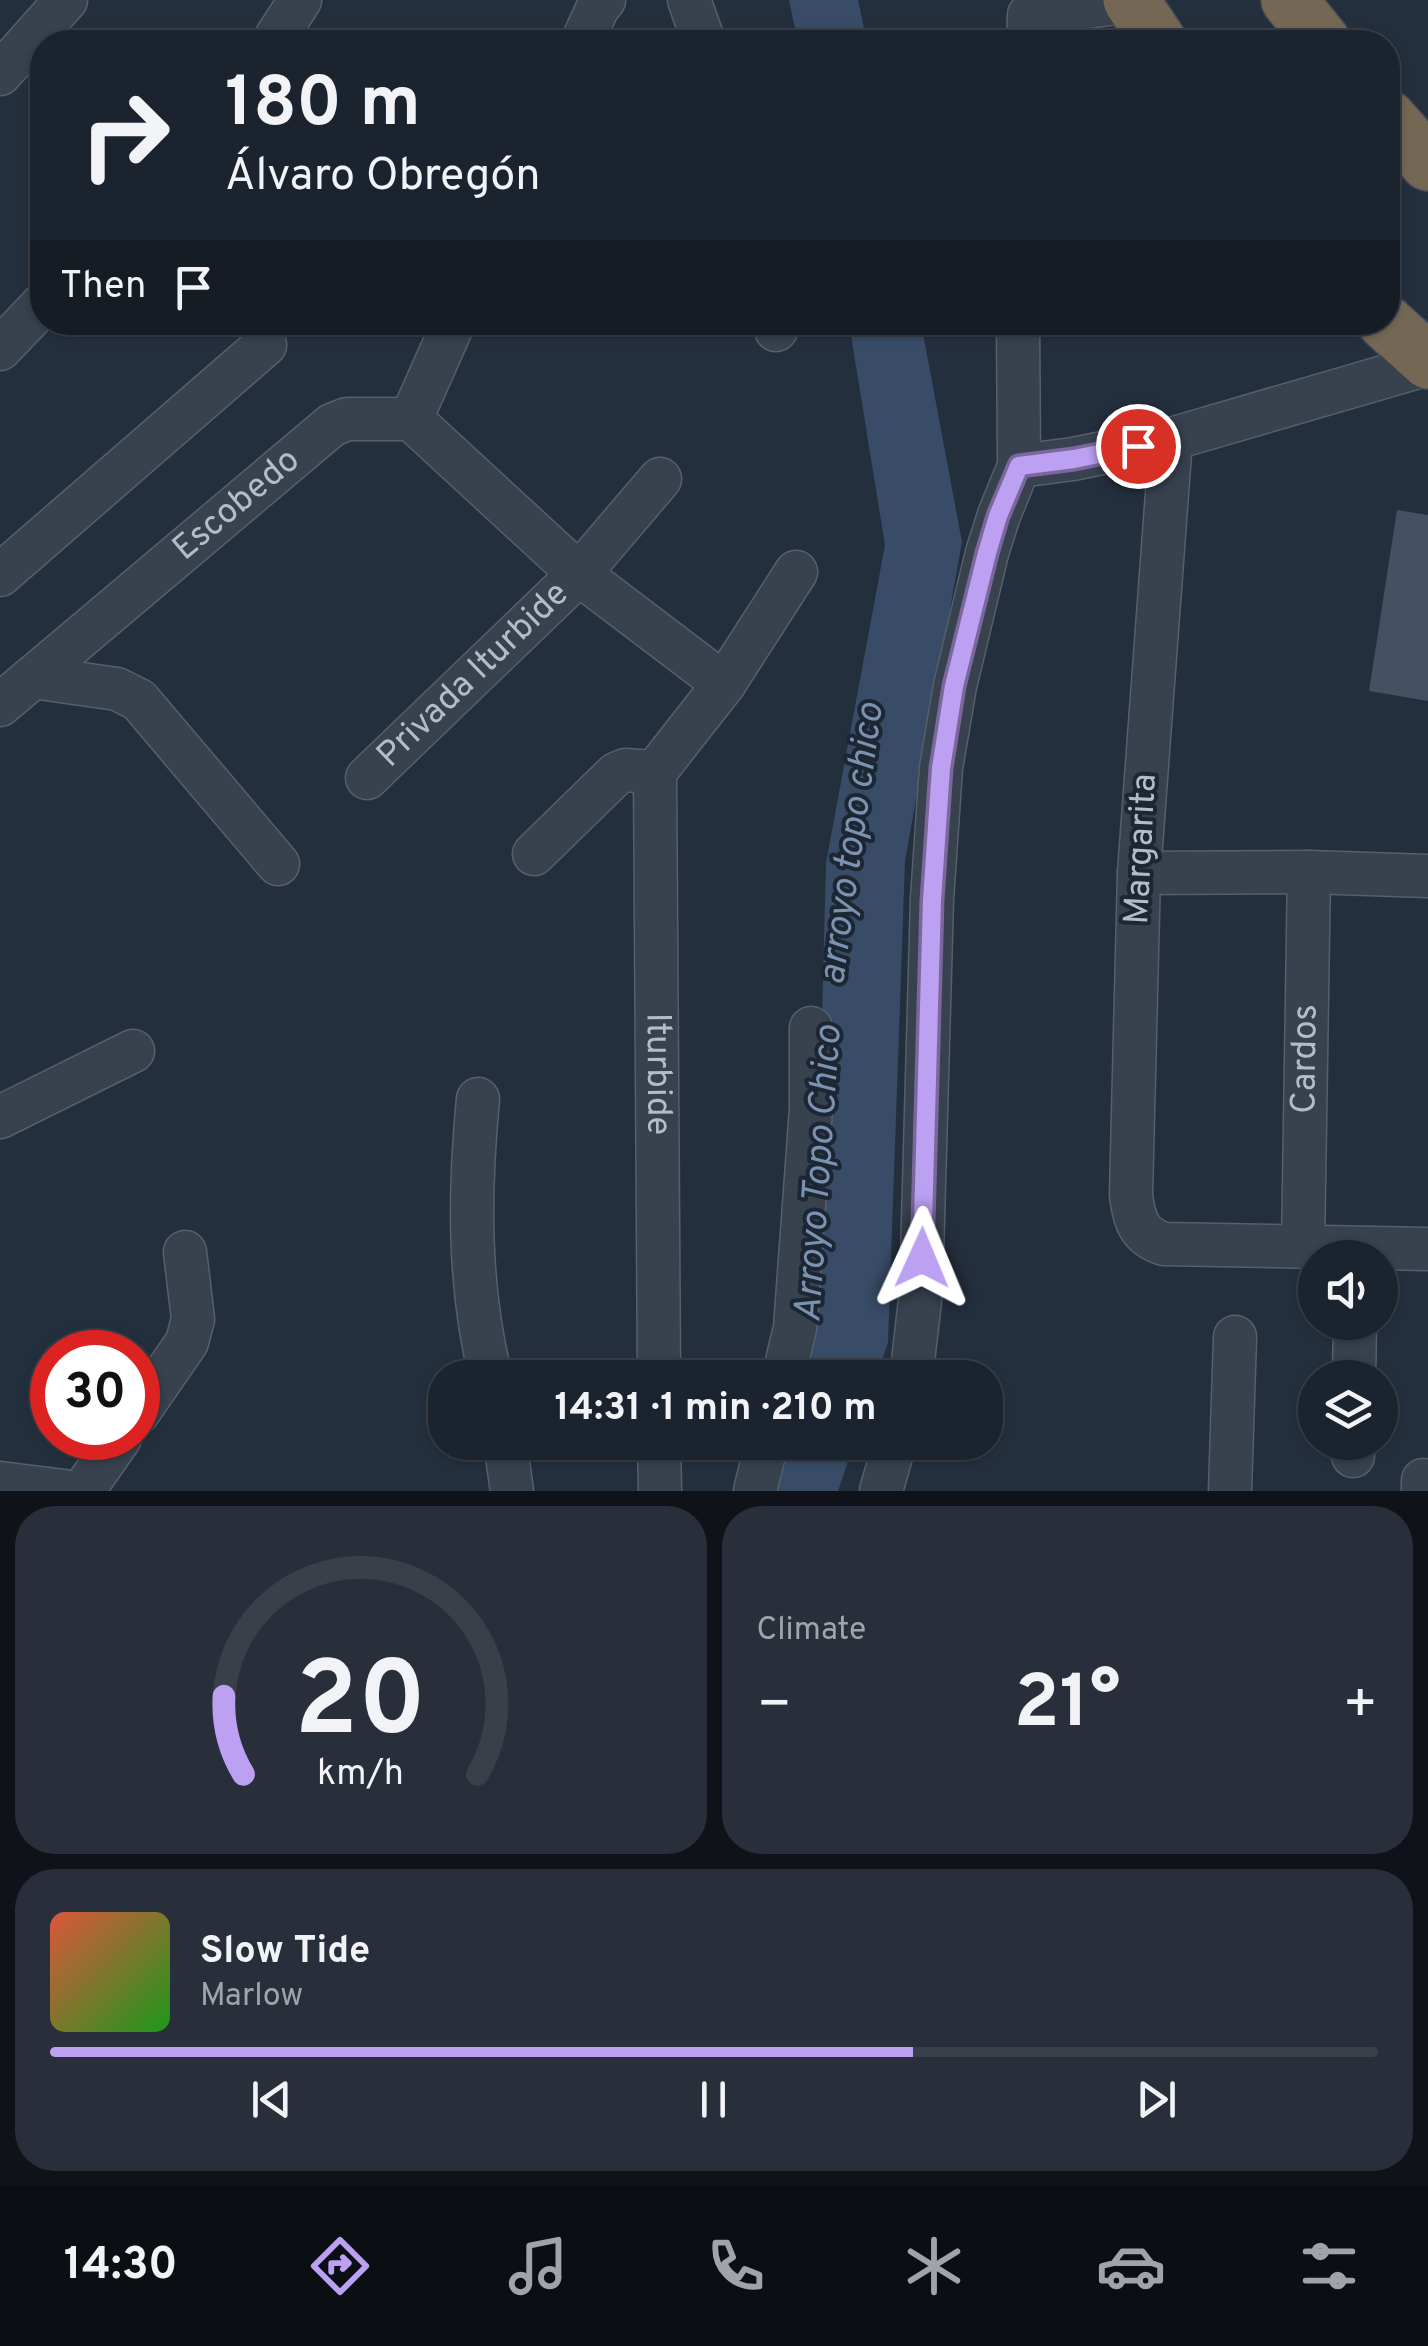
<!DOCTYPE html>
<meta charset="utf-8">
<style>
:root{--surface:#1b232e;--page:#282f3a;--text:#f1f3f6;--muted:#a0a4aa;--line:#39404a;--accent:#bca0f2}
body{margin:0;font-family:Overpass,sans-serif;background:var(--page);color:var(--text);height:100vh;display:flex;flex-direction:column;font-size:38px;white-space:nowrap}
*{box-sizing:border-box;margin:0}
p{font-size:32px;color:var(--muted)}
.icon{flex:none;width:55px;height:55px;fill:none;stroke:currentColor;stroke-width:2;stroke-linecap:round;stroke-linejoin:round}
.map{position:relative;height:1491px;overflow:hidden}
.side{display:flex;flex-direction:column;gap:15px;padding:15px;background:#0f1319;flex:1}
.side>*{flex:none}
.banner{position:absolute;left:30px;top:30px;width:1370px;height:305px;border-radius:40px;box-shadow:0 2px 8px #0004,0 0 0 2px var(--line);background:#1b232e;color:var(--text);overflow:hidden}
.buttons{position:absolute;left:1298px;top:1240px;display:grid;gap:20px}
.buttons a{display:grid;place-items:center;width:100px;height:100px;border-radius:50%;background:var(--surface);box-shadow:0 2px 8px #0004,0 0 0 2px var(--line);font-size:50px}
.speed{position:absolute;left:30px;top:1330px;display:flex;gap:20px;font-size:50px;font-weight:700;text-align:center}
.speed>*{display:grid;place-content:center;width:130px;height:130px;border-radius:50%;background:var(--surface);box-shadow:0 2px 8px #0004,0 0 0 2px var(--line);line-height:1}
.speed .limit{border:15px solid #d22;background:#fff;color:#111}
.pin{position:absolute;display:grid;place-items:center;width:85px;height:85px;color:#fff;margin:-42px;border:5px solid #fff;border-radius:50%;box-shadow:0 2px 10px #0007}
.me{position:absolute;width:110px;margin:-55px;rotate:1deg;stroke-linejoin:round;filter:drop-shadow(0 0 8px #0008)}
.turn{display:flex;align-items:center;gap:35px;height:210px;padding:0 30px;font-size:45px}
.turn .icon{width:130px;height:130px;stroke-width:2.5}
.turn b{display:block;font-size:70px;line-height:85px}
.then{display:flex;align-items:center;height:95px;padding:0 30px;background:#0003;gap:20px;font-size:38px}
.big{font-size:75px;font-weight:700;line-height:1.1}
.side .widget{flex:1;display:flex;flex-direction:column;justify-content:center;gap:15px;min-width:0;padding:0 35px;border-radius:40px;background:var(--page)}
.side .dial{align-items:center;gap:0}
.dial svg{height:260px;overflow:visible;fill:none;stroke:var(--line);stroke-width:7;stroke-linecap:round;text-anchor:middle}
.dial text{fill:var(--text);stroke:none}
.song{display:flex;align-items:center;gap:30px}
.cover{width:120px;height:120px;border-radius:15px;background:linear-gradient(135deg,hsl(10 70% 55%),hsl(120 70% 35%))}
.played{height:10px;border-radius:5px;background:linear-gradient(90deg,var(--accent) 65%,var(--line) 65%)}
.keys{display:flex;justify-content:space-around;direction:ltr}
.heat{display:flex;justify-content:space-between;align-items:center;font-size:55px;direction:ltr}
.side .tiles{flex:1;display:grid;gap:15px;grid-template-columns:1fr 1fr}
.widget:last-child{grid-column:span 2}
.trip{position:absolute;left:428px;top:1360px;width:575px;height:100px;border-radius:40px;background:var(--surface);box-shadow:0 2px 8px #0004,0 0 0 2px var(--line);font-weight:700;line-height:100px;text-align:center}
.tab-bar{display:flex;height:160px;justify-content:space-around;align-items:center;background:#0b0e12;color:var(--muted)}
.tab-bar .icon{width:70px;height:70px}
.tab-bar .on{color:var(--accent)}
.tab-bar b{font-size:45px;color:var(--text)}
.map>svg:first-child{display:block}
</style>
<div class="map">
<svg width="1428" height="1491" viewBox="0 0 1428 1491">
<rect width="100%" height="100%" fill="#242f3e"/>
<path fill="#394c67" d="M 789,0 L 858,0 L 867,42 L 798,42 Z
M 849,323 L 921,323 L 962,542 L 905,861 L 888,1343 L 876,1377 L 801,1378 L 814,1330 L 826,863 L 885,545 Z
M 783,1443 L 854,1443 L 838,1491 L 771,1491 Z"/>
<path fill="#455162" d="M 1397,510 L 1428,515 L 1428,701 L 1369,691 Z"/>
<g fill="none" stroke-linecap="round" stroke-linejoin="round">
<defs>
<g id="minor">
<path d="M 689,0 L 704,42"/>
<path d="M 273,42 L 300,0"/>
<path d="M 582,42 L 598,7 L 604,0"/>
<path d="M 1028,42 L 1029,15 L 1131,1"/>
<path d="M 0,74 L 66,0"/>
<path d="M 774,322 L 776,330"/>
<path d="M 0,349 L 42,305"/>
<path d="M 411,419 L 579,574 L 724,684"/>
<path d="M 411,419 L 454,322"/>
<path d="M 1171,439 L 1139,873 L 1131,1195 C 1134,1220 1139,1236 1164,1244 L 1428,1249"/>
<path d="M 1019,466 L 1073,459 L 1171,439 L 1428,364"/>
<path d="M 0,575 L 265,345"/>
<path d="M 33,677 L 117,689 L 139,700 L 278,864"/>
<path id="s1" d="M 0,705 L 332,425 L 347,419 L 411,419"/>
<path id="s2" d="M 655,772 L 659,1378"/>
<path d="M 655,772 L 724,684 L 796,572"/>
<path id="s3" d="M 367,778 L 579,574 L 660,479"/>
<path d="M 534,854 L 616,774 L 625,770 L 655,772"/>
<path d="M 1139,873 L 1309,872 L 1428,876"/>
<path d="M 478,1099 C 469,1192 468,1287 491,1378"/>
<path d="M 0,1117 L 133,1051"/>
<path id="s4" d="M 1303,1247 L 1309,872"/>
<path d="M 783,1378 L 795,1328 L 811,1109 L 811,1028"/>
<path d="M 911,1378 L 921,1292 L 932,899 L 941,768 L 955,686 L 987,553 L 999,515 L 1019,466 L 1018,322"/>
<path d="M 1354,1378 L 1355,1322"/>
<path d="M 138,1413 L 187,1342 L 193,1319 L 185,1252"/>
<path d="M 505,1442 L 512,1491"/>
<path d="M 659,1442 L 660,1491"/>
<path d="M 1353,1456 L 1353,1442"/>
<path d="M 0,1483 L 64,1491"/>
<path d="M 83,1491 L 120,1438"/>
<path d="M 755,1491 L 767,1442"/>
<path d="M 881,1491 L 895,1442"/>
<path d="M 1230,1491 L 1235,1337"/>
<path d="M 1423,1491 L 1423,1480"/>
</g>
<path id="highway" d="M 1131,0 L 1159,42
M 1289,0 L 1323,42
M 1388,118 L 1428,163
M 1385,322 L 1428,361"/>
</defs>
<use href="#minor" stroke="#565f6c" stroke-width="45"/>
<use href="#highway" stroke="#434c59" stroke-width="58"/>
<use href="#minor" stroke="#38414e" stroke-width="42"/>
<use href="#highway" stroke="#746855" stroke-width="55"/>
</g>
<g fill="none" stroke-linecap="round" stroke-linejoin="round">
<defs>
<path id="route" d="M 922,1258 L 932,900 L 941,768 L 954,686 L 987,553 L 998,516 L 1019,466 L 1074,459 L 1138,446"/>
</defs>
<use href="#route" stroke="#7a689d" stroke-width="25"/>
<use href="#route" stroke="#bca0f2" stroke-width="18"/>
</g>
<g text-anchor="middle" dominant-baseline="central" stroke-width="8" stroke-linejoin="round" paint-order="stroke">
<g font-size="35" fill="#b4bcc9" stroke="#1d2633">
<text stroke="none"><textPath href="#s1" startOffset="310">Escobedo</textPath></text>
<text stroke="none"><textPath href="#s3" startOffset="148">Privada Iturbide</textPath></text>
<text transform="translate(1142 849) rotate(-87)">Margarita</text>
<text stroke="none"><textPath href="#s4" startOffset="188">Cardos</textPath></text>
<text stroke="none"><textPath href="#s2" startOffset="302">Iturbide</textPath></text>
</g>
<g font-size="38" font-style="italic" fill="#7c92b1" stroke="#1d2633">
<text transform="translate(853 844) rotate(-82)">arroyo topo chico</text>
<text transform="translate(820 1174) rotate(-86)">Arroyo Topo Chico</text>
</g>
</g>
</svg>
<div class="buttons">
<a><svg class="icon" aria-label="sound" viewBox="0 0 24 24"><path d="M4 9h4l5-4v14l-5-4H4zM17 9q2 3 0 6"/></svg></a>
<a><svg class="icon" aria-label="layers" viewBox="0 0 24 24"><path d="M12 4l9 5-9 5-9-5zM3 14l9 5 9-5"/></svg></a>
</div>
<div class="speed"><div class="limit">30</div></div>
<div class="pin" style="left:1138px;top:446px;background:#d93025"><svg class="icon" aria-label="arrive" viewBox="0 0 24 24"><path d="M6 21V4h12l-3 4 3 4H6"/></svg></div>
<svg class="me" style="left:922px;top:1258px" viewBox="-20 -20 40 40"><path d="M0-17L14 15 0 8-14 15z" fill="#bca0f2" stroke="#fff" stroke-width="4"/></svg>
<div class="trip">14:31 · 1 min · 210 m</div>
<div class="banner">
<div class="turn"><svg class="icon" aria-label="right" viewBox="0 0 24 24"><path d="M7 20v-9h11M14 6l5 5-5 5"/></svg><div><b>180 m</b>Álvaro Obregón</div></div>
<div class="then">Then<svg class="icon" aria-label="arrive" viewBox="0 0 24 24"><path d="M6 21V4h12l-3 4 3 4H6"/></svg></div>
</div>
</div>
<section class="side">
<div class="tiles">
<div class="widget dial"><svg viewBox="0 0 100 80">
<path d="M14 69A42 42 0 1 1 86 69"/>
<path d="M14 69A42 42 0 0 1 8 45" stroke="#bca0f2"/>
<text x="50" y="56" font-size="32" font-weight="700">20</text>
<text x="50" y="72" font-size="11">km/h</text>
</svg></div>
<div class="widget"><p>Climate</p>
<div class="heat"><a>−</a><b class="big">21°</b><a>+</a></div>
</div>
<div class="widget">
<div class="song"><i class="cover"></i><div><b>Slow Tide</b><p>Marlow</p></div></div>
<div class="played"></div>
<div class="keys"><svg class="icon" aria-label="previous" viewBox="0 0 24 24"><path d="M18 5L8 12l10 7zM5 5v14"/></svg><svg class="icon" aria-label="pause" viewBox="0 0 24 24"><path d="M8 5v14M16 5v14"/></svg><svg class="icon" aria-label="next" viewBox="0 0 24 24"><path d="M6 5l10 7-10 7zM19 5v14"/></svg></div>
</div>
</div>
</section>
<nav class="tab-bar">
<b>14:30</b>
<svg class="icon on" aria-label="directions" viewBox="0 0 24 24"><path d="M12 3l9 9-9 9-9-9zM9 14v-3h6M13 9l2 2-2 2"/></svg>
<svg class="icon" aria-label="music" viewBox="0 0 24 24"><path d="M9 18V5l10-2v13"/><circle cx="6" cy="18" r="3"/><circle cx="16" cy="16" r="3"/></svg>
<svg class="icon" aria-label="phone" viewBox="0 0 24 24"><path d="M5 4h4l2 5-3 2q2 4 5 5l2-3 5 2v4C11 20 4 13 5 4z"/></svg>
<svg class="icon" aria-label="climate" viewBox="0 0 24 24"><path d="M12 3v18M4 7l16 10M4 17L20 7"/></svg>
<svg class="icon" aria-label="car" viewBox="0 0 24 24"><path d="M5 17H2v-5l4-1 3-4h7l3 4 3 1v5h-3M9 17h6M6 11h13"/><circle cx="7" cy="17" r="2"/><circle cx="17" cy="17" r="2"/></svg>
<svg class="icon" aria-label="filters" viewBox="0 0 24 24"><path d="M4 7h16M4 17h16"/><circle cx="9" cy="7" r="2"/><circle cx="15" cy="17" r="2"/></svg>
</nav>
